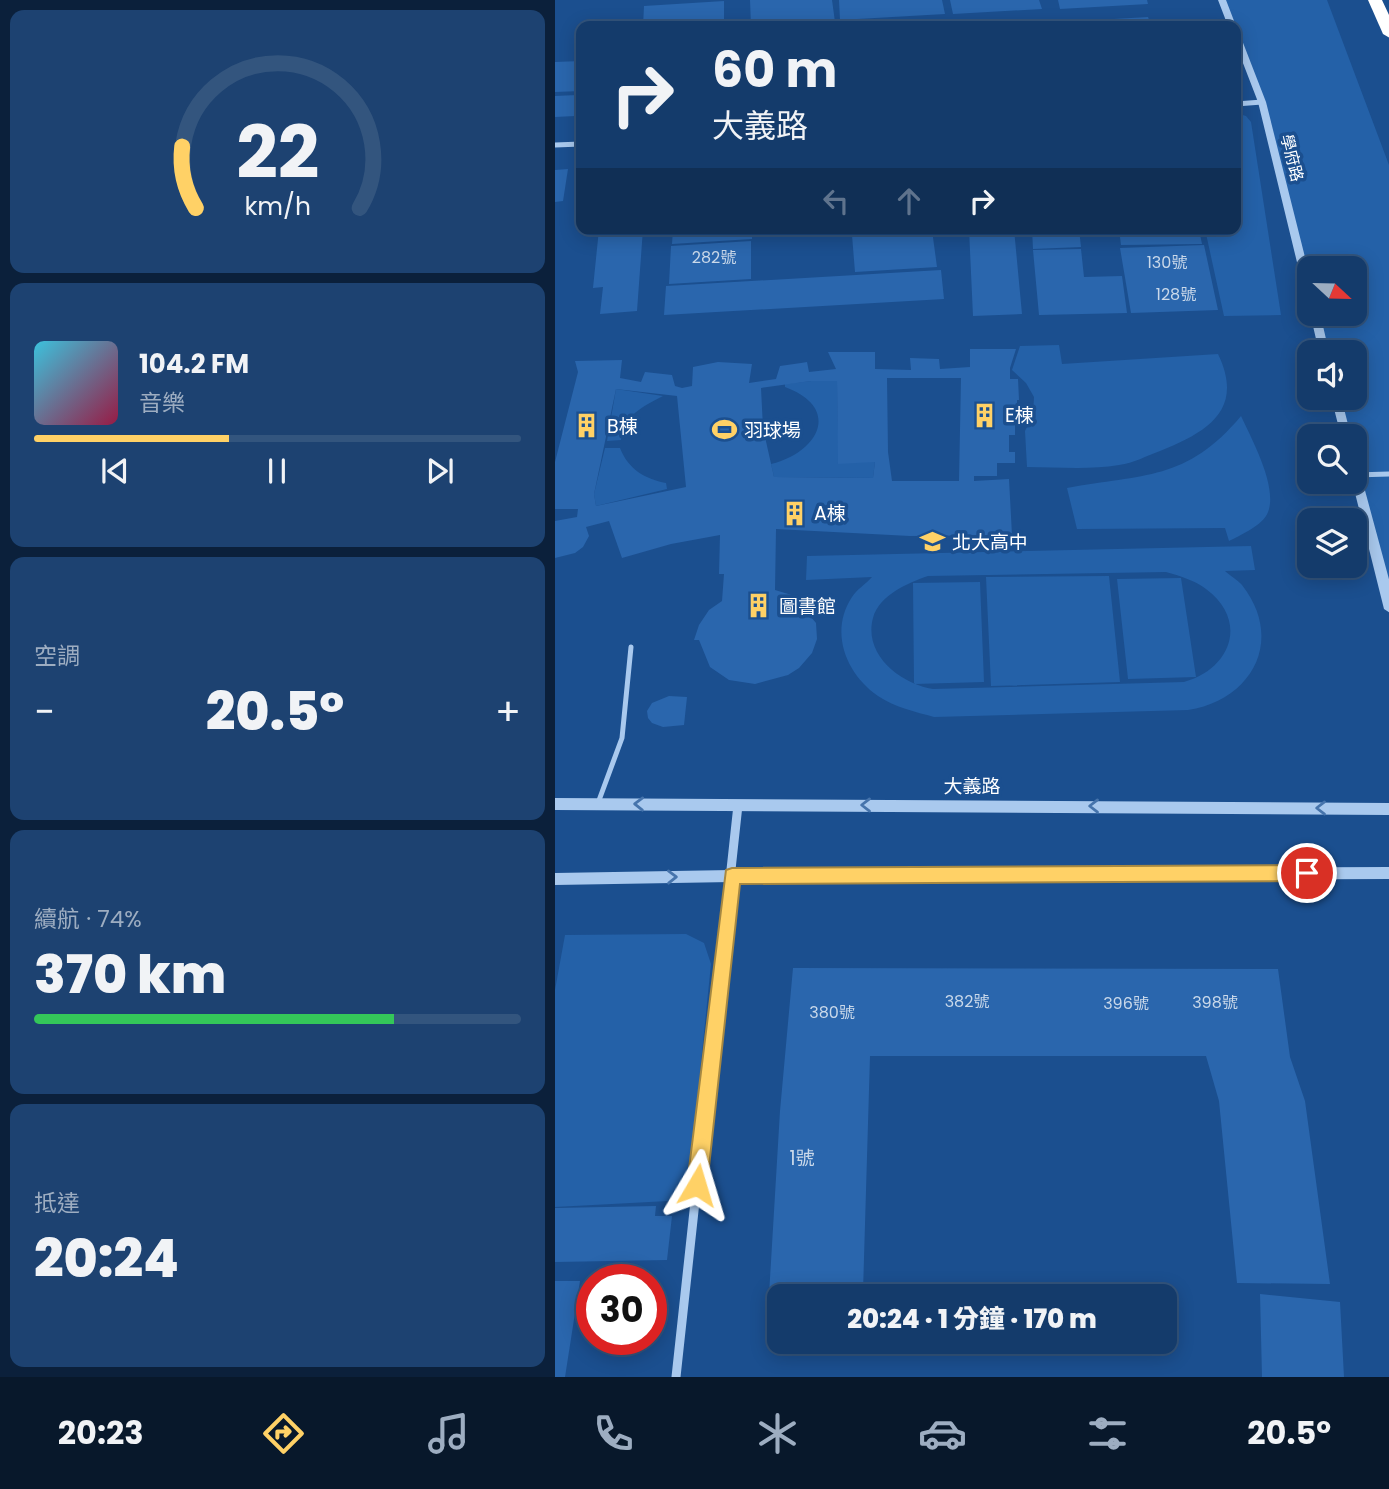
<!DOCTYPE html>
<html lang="zh-TW">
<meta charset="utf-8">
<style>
:root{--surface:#143b6b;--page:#1d4271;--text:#f1f3f6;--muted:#9dadc1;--line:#33557e;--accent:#ffd166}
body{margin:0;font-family:Poppins,"Noto Sans TC",sans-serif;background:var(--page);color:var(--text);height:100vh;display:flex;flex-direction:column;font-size:26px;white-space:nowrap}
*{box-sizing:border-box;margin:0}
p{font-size:23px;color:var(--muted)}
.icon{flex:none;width:38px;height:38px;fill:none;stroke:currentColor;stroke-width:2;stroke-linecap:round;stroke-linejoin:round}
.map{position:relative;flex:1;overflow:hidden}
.drawer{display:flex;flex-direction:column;gap:10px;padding:10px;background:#0b203b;width:555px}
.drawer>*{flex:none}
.guide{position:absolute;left:21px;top:21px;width:665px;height:214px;border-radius:14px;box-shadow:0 4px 18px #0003,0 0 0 2px var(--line);background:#143b6b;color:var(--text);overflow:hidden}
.needle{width:46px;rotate:112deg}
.tools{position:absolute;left:742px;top:256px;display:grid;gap:14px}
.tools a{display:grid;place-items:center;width:70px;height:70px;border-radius:14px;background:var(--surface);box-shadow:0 4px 18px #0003,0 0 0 2px var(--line);font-size:35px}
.speed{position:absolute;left:21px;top:1264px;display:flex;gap:14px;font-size:35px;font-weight:700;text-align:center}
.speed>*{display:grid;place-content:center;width:91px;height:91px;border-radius:50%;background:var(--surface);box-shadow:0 4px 18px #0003,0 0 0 2px var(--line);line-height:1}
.speed .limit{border:10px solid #d22;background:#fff;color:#111}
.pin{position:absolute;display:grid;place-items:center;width:60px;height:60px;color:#fff;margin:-30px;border:4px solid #fff;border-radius:50%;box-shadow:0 2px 7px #0007}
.me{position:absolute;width:77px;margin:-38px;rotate:7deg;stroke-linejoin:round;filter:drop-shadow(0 0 5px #0008)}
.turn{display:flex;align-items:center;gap:24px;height:147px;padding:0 21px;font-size:32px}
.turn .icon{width:91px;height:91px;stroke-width:2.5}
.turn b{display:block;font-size:49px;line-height:60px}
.lanes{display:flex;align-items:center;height:66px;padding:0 21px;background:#0003;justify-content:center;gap:35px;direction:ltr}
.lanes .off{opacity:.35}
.big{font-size:52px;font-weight:800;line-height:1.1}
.drawer .card{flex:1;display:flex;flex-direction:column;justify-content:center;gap:10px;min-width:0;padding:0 24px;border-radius:14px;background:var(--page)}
.drawer .dial{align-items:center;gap:0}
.dial svg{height:182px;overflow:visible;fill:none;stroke:var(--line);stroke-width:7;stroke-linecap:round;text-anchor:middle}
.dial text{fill:var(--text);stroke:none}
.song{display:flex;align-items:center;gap:21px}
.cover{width:84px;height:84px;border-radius:10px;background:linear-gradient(135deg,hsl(190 70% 55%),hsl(340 70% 35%))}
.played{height:7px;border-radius:4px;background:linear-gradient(90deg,var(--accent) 40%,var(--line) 40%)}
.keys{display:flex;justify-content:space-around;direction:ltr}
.heat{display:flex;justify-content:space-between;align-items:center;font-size:38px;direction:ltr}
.charge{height:10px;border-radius:5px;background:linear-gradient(90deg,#34c759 74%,var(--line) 0)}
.trip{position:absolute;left:212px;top:1284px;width:410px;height:70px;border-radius:14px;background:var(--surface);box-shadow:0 4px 18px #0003,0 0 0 2px var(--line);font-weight:800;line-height:70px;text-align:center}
.tabs{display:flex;height:112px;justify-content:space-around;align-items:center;background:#08182b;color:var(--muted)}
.tabs .icon{width:49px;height:49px}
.tabs .current{color:var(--accent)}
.tabs b{font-size:32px;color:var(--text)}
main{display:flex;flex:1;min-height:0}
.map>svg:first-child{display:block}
</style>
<main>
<section class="drawer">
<div class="card dial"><svg viewBox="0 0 100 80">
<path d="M14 69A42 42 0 1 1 86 69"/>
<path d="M14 69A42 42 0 0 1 8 42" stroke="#ffd166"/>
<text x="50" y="56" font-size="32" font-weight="700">22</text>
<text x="50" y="72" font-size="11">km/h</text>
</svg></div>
<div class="card">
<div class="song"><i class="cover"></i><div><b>104.2 FM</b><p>音樂</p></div></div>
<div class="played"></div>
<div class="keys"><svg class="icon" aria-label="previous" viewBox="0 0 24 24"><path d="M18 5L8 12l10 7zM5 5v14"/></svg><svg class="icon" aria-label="pause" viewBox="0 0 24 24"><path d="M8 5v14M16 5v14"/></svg><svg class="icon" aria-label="next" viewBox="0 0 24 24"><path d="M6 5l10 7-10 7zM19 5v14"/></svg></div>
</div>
<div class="card"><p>空調</p>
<div class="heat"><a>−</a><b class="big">20.5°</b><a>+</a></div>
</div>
<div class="card"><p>續航 · 74%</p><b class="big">370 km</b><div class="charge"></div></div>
<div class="card"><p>抵達</p><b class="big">20:24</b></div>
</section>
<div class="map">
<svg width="835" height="1377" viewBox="0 0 835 1377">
<rect width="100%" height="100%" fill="#1b4f8f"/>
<path fill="#2461a8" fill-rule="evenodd" d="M 667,0 L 772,0 L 834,165 L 834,609 L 800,472 L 800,436 L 791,436 L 781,397 L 800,397 L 800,352 L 769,352 L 760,313 L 800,313 L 800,268 L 754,268 L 754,291 L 707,102 L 681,35 L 681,26 L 677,26 Z
M 681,113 L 691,116 L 696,122 L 726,315 L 669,316 L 650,229 L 681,229 Z
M 504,345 L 507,364 L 663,354 C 690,410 652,432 605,451 C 591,456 579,463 564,465 C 534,470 502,467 472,467 L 470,431 L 478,415 L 479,397 L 471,383 L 457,370 L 465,346 Z
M 256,381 L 282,381 L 283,433 L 320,462 L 318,478 L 219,477 L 216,464 C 264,452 287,408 230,387 L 230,384 Z
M 61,389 L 108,396 C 87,407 69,415 66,440 L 52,441 Z
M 686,416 C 697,440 726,492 711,516 C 705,526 684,536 674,541 L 670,528 L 522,529 L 512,488 C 588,474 632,481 686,416 Z
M 50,448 L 65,448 C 73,469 90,479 111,483 L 112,489 L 41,506 L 39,494 Z
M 696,546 L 700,570 L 670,571 C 675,576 683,580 687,585 C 730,640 697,700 633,710 L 379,717 C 361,712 339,707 323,696 C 291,674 274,632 297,597 C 302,589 311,584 317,577 L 251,580 L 252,556 ZM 611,572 C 625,576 639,580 651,589 C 694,621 676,669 629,682 L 378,689 C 346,684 308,655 318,618 C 324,595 353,583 373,576 Z
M 554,576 L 565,682 L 436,686 L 431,577 Z
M 626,578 L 641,677 L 573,679 L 562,579 Z
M 425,582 L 429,682 L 359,684 L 358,583 Z
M 131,934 L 149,943 L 156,964 L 132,1200 L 0,1207 L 0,990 L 10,935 Z"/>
<path fill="#2a66ad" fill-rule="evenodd" d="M 195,0 L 277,0 L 280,22 L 196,26 Z
M 284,0 L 387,0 L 390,14 L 285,20 Z
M 395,0 L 484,0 L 487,9 L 398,14 Z
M 503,0 L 592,0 L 593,4 L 505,9 Z
M 169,1 L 169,26 L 88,26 L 89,6 Z
M 593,17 L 596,26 L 508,26 L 507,22 Z
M 26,61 L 26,91 L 0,92 L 0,62 Z
M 22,95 L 20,116 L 0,117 L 0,96 Z
M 13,169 L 8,201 L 0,202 L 0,170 Z
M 44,229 L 88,229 L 82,311 L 45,314 L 48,287 L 38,288 Z
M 118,229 L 197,229 L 197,239 L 117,244 Z
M 414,229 L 459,229 L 467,314 L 418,316 Z
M 477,229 L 524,229 L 526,247 L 478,249 Z
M 564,229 L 644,229 L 647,244 L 566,245 Z
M 377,230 L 382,267 L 300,272 L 297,235 Z
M 196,241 L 196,279 L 114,284 L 116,246 Z
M 649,245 L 663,310 L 576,313 L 565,248 Z
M 526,249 L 529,277 L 567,276 L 572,313 L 484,315 L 478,250 Z
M 386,270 L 389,299 L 109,315 L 111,286 Z
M 415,349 L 461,349 L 455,368 L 455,379 L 463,379 L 464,400 L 462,400 L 462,407 L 456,407 L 454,423 L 460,423 L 460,435 L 454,435 L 454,452 L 460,452 L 460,463 L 442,463 L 442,476 L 419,476 L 419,481 L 454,479 L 457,535 L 355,536 L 221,529 L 220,590 L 240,596 L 248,602 L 245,604 L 261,623 L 262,639 L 257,653 L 244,668 L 233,675 L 200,684 L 174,680 L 155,667 L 144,640 L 139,640 L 144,625 L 154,610 L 167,601 L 169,574 L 164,574 L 165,535 L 116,544 L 67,558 L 54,521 L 31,527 L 34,536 L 28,547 L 20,553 L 0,558 L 0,521 L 22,517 L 23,509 L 0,509 L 0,462 L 23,372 L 20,361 L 67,360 L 65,378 L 86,382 L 90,372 L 117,375 L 120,386 L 127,388 L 137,386 L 138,367 L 163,362 L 197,364 L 194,383 L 221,379 L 225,366 L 246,363 L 252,362 L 254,372 L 281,369 L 273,352 L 320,352 L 320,369 L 356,370 L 355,358 L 384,359 L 385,369 L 415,367 ZM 332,378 L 406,378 L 404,481 L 337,481 L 333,452 ZM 256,381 L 282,381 L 283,464 L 320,462 L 318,478 L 219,477 L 208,428 L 206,388 ZM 61,389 L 122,396 L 131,487 L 41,506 L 39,494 Z
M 114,696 L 132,697 L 129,725 L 108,727 L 97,723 L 93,718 L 92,711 L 97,703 Z
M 238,968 L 723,969 L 735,1057 L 750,1101 L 775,1284 L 682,1283 L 664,1101 L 651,1056 L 315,1056 L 308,1292 L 214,1295 L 225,1111 Z
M 101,1206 L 100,1216 L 117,1216 L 112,1260 L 0,1262 L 0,1208 Z
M 0,1281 L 25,1281 L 10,1377 L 0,1377 Z
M 705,1294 L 785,1302 L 789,1377 L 707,1377 Z"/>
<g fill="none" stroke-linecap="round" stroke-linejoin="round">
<path stroke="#a9c9ee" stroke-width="5" d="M 800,475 L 835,474
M 43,803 L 67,738 L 76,647"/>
<path stroke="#a9c9ee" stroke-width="5" d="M 681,104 L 707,102
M 0,145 L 26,144"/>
<path stroke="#a9c9ee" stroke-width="9" d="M 121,1377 L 183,805"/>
<path fill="#a9c9ee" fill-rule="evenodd" d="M 663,0 L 671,0 L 681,26 L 673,26 Z
M 681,33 L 685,35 L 711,102 L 754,273 L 754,294 L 749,291 L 703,102 L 681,45 Z
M 755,313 L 765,313 L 774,352 L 764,352 Z
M 776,397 L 786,397 L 796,436 L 786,436 Z
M 800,468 L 805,472 L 835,583 L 835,613 L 829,609 L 797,481 L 800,481 Z
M 0,798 L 835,803 L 835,815 L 0,810 Z
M 835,867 L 835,879 L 177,882 L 0,885 L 0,873 L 177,870 Z"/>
<path fill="#fff" fill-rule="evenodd" d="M 813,0 L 827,0 L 835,17 L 835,38 L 828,34 Z"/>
</g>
<defs><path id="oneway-chevron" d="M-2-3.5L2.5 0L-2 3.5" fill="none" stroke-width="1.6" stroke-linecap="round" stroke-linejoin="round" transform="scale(1.75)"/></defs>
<g stroke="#4674ac">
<use href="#oneway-chevron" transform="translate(84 804) rotate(-179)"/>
<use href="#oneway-chevron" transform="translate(311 805) rotate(-180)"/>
<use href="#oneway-chevron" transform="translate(539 806) rotate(-180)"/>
<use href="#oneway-chevron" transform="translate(766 808) rotate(-180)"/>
<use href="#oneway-chevron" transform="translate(117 877) rotate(-1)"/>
</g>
<path fill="#ffd166" stroke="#a68842" stroke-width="2" d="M 752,865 L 758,868 L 761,873 L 758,879 L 752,881 L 185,884 L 152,1185 L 149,1192 L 142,1195 L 135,1192 L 132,1185 L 171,870 L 177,868 Z"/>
<defs>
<symbol id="building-bare" viewBox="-9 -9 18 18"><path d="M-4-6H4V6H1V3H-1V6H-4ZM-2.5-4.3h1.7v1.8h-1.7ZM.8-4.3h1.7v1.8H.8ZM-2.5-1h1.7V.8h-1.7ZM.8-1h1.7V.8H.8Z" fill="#ffd166" stroke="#1b4f8f" stroke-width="2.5" paint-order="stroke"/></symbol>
<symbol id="stadium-bare" viewBox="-9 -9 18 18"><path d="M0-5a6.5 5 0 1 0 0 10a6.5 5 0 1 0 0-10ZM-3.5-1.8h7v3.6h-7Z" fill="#ffd166" stroke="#1b4f8f" stroke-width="2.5" paint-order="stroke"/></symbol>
<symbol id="school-bare" viewBox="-9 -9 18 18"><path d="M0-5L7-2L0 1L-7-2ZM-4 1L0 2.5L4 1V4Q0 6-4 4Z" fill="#ffd166" stroke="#1b4f8f" stroke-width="2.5" paint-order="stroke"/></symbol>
</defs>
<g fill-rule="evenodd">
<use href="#building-bare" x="412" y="398" width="35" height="35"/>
<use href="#building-bare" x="14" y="408" width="35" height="35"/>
<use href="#stadium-bare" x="152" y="412" width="35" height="35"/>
<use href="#building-bare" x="222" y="496" width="35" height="35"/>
<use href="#school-bare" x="360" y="524" width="35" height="35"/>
<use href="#building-bare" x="186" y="588" width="35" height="35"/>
</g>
<g text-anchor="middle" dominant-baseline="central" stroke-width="7" stroke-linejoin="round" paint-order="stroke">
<g font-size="16" fill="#fff" stroke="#1b4f8f">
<text transform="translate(737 158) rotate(76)">學府路</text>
</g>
<g font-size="16" fill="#cad9ea">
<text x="159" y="257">282號</text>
<text x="612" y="262">130號</text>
<text x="621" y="294">128號</text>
<text x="412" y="1001">382號</text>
<text x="660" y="1002">398號</text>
<text x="571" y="1003">396號</text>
<text x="277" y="1012">380號</text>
</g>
<g font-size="19" fill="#fff" stroke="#1b4f8f" text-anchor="start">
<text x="450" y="415">E棟</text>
<text x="52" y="426">B棟</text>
<text x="189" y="430">羽球場</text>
<text x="259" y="513">A棟</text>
<text x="397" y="542">北大高中</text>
<text x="224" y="606">圖書館</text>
</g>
<g font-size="19" fill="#fff" stroke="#1b4f8f">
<text x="417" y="786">大義路</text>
</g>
<g font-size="19" fill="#cad9ea">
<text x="247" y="1158">1號</text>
</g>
</g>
</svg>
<div class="tools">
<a><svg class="needle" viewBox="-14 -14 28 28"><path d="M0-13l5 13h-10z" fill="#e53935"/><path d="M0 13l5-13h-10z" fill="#9dadc1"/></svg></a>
<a><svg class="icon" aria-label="sound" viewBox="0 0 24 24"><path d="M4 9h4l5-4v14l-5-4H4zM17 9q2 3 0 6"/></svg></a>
<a><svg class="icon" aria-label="search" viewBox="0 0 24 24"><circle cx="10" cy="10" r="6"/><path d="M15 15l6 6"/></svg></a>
<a><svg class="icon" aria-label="layers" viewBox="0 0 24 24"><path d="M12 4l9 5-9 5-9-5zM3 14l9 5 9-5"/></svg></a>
</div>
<div class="speed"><div class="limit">30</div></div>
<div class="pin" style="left:752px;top:873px;background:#d93025"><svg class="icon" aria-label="arrive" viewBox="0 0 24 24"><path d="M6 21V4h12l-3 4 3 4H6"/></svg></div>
<svg class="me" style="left:142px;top:1185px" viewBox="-20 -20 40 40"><path d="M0-17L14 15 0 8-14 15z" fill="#ffd166" stroke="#fff" stroke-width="4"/></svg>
<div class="trip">20:24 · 1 分鐘 · 170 m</div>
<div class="guide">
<div class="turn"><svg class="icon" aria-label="right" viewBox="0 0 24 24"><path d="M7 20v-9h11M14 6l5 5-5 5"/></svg><div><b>60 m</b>大義路</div></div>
<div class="lanes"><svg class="icon off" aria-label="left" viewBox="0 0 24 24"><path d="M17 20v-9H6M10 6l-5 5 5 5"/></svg><svg class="icon off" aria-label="ahead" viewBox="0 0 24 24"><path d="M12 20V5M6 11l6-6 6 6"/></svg><svg class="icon" aria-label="right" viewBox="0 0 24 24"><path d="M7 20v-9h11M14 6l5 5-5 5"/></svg></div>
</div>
</div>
</main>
<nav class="tabs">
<b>20:23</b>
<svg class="icon current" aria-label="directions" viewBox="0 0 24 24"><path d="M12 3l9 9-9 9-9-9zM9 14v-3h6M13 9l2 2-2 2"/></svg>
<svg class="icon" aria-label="music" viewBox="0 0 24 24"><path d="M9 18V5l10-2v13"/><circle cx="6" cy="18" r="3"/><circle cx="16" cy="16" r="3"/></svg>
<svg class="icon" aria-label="phone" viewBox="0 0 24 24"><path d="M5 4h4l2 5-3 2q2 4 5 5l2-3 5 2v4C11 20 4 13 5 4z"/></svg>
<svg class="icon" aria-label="climate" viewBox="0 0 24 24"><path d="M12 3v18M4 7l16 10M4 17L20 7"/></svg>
<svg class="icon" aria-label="car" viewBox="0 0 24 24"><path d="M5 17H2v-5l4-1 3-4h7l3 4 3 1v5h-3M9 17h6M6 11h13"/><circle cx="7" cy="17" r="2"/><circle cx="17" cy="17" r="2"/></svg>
<svg class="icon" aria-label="filters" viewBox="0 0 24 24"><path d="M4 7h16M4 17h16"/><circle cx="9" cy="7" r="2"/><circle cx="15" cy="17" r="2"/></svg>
<b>20.5°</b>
</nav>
